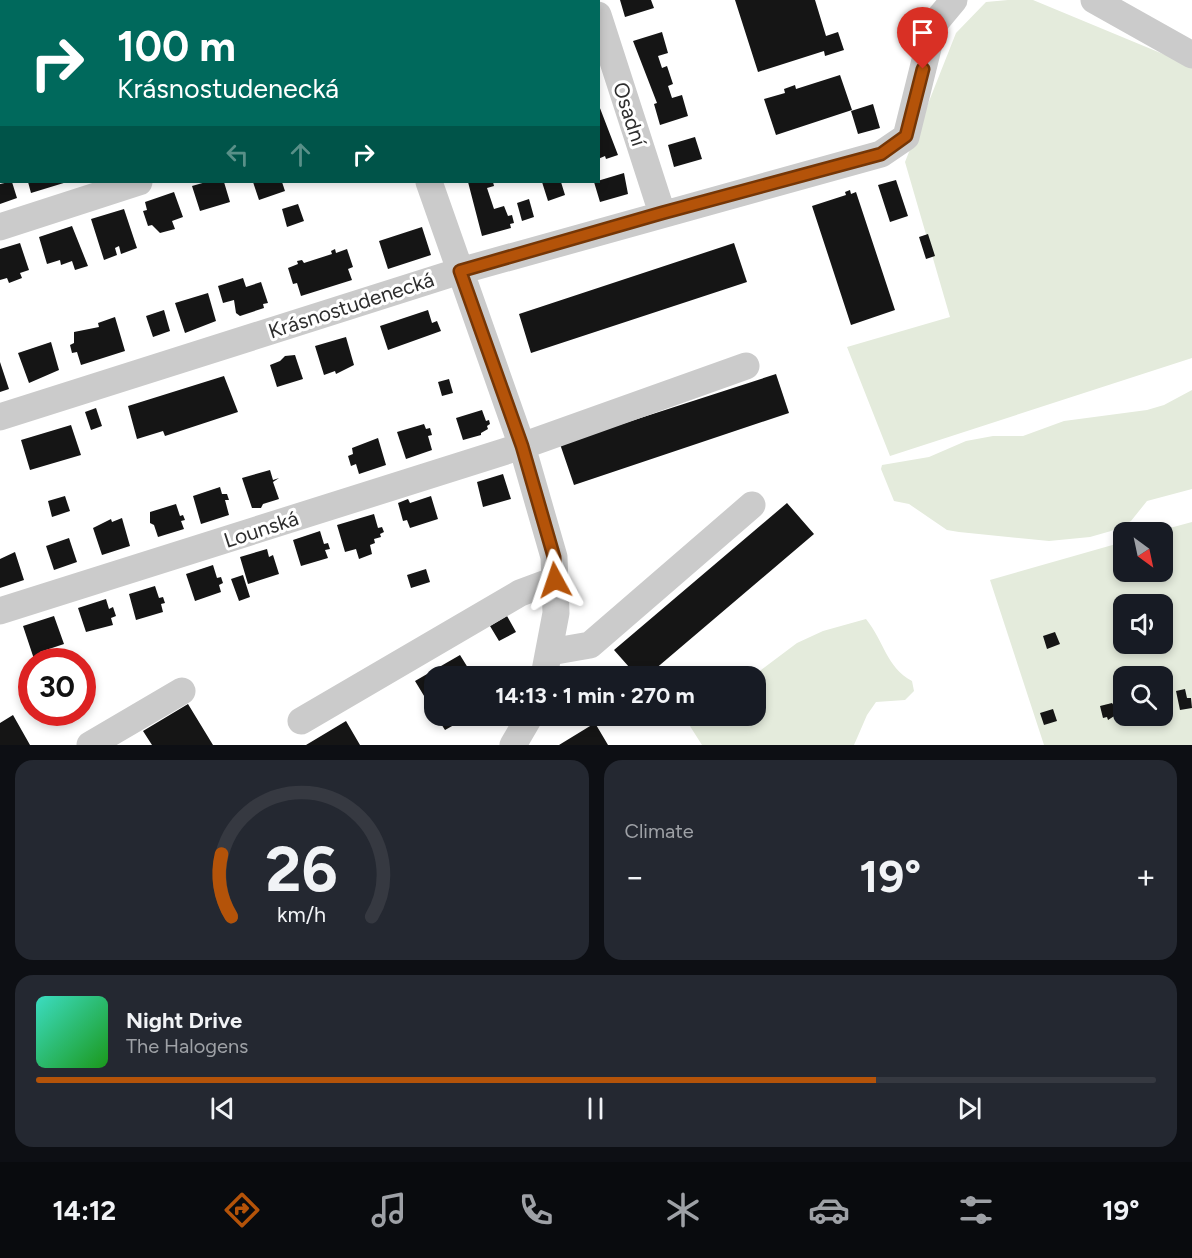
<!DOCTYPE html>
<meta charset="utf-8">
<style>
:root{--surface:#171b24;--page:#242831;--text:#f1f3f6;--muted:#9ea1a6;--line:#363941;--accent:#b45309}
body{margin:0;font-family:Figtree,sans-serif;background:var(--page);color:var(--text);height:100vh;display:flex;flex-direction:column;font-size:22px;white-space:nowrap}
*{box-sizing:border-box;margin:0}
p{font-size:20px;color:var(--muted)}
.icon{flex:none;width:33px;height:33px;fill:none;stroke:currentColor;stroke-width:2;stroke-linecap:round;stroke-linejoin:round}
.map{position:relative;height:745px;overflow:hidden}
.drawer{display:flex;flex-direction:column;gap:15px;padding:15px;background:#0d0f14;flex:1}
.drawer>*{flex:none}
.banner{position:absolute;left:0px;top:0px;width:600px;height:183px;box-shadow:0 3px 9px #0003;background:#00695c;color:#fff;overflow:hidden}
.needle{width:39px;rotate:147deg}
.controls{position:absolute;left:1113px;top:522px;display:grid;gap:12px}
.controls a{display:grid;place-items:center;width:60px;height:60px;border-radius:12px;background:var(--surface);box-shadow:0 3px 9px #0003;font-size:30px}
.speed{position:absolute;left:18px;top:648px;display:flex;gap:12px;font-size:30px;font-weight:700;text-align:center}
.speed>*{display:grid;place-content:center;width:78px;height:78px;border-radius:50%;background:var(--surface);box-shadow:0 3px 9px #0003;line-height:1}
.speed .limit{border:9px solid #d22;background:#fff;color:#111}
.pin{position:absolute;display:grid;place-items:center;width:51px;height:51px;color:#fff;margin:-62px -26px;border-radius:50% 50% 50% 0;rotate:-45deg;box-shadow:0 0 6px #0007}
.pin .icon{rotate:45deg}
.me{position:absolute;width:66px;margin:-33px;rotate:355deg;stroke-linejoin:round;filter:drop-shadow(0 0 4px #0008)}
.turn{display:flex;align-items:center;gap:21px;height:126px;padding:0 18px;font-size:27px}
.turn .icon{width:78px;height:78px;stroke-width:2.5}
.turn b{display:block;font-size:42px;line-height:51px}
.lanes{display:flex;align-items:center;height:57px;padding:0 18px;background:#0003;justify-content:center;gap:30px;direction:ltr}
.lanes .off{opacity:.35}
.big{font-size:45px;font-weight:700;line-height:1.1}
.drawer .widget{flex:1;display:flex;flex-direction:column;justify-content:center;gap:9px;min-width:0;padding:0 21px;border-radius:18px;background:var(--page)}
.drawer .dial{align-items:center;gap:0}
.dial svg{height:156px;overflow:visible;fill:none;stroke:var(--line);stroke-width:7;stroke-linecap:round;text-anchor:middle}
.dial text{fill:var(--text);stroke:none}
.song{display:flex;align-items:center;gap:18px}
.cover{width:72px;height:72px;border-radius:9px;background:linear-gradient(135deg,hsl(170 70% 55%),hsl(120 70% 35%))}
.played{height:6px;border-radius:3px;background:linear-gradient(90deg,var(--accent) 75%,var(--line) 75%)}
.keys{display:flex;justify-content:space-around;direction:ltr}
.heat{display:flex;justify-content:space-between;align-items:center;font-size:33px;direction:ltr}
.drawer .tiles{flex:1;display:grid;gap:15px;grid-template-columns:1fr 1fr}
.widget:last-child{grid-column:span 2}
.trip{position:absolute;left:424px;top:666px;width:342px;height:60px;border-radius:18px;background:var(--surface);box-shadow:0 3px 9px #0003;font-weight:700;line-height:60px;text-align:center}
.tabs{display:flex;height:96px;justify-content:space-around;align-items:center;background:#090b0e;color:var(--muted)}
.tabs .icon{width:42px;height:42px}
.tabs .on{color:var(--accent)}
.tabs b{font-size:27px;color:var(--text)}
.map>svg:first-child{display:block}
</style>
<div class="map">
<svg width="1192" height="745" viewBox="0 0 1192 745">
<rect width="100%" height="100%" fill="#fff"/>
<path fill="#e4ebdc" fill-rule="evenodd" d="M 1008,0 L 1033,0 L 1192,66 L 1192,358 L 890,456 L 847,347 L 950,317 L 905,162 L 956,33 L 986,2 Z
M 1192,390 L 1192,489 L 1147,501 L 1131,521 L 1111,531 L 1090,537 L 1049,541 L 959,532 L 947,530 L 909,504 L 894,501 L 881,469 L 882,465 L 929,457 L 966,441 L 993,436 L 1023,436 L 1064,421 L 1147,410 L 1164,405 Z
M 1192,522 L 1192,745 L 1044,745 L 990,580 L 1123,542 L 1124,572 L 1162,572 L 1162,532 L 1155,532 ZM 1124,604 L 1162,604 L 1162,644 L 1124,644 ZM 1124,676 L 1162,676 L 1162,716 L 1124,716 Z
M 866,619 C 884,641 886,667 912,681 L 914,691 L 905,700 L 876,702 L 867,715 L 854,745 L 702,745 L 688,723 L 689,716 L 756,716 L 756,676 L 753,676 L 797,643 L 823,631 Z"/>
<path fill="#151515" d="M 620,0 L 651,0 L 654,8 L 625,17 Z
M 735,0 L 815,0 L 826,36 L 838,32 L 844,50 L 825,56 L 824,51 L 758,72 Z
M 662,32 L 668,53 L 658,56 L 662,68 L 667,66 L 673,84 L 668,86 L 672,98 L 682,95 L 688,116 L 660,125 L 654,104 L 657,103 L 633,41 Z
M 840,75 L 852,110 L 776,135 L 764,99 L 785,93 L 784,89 L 795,85 L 796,89 Z
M 598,103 L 618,155 L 606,159 L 605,156 L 598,159 Z
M 873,104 L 880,128 L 858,134 L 851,111 Z
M 695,137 L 702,159 L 674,167 L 668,145 Z
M 624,173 L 628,194 L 600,202 L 594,182 Z
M 896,180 L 908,216 L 890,222 L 878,185 Z
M 9,182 L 12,182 L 17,198 L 0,204 L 0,184 Z
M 28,182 L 67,182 L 31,193 Z
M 206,182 L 224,182 L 230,202 L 200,211 L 192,186 Z
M 253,182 L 282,182 L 285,191 L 259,200 Z
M 468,182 L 493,182 L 494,186 L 487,188 L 494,209 L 504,206 L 508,216 L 512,215 L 514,223 L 510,224 L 511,228 L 482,236 Z
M 542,182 L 561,182 L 565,195 L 548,201 Z
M 850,190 L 851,194 L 856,192 L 895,310 L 851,325 L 812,206 L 846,195 L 845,192 Z
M 174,192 L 183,217 L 172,221 L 175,229 L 160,233 L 152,225 L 148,226 L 143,211 L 147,210 L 145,202 Z
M 529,199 L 534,217 L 522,221 L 517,203 Z
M 298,204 L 304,221 L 287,227 L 282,209 Z
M 124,209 L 137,248 L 121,254 L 119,246 L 115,248 L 117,255 L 104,260 L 91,219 Z
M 72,226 L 88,266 L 75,270 L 72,261 L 61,265 L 60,260 L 47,264 L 39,237 Z
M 422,227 L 431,255 L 388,269 L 379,241 Z
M 928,234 L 935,256 L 926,259 L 919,237 Z
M 20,243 L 29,270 L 20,273 L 22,278 L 9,283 L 7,278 L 0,280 L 0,249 Z
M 734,243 L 747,282 L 531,353 L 519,314 Z
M 335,249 L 336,253 L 347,249 L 353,267 L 348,269 L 352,280 L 301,296 L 297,283 L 293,284 L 288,268 L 298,264 L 297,261 L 302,260 L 304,263 L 332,254 L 331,251 Z
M 243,278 L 246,287 L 261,282 L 268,303 L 263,304 L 264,308 L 240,316 L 236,313 L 234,300 L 223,303 L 218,286 Z
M 208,293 L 216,321 L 185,333 L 175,303 Z
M 164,310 L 170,331 L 153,337 L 146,316 Z
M 428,310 L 432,323 L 437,321 L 441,331 L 388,350 L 380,326 Z
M 115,317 L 125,351 L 81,365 L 77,352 L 72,353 L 70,345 L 74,343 L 74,332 L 99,327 L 98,323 Z
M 346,337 L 354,365 L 336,374 L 335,371 L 324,375 L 315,346 Z
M 51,342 L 59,370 L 29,383 L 18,353 Z
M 295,355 L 303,379 L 277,387 L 270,365 L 280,361 L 285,356 Z
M 0,362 L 9,389 L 0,392 Z
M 776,374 L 789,413 L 574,485 L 560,444 Z
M 224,376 L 238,412 L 165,436 L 163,431 L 137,439 L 128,406 Z
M 449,379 L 453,393 L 442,396 L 438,382 Z
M 96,408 L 102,426 L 91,430 L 85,412 Z
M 482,410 L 486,421 L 489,420 L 490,424 L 487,426 L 488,429 L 481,433 L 481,435 L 463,440 L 456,418 Z
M 424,424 L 426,429 L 430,428 L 432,435 L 428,436 L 432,450 L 406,459 L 397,432 Z
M 71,425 L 81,455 L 30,470 L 21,440 Z
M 378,438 L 386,465 L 359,474 L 356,464 L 351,466 L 348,456 L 353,454 L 352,448 Z
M 270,470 L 273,480 L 279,478 L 273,482 L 279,499 L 263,504 L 261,508 L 252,508 L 242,478 Z
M 503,474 L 511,499 L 483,507 L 477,482 Z
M 220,487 L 222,494 L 227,494 L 229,500 L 225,500 L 229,515 L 201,524 L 193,496 Z
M 65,496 L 70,511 L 52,517 L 48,501 Z
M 431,496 L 438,519 L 410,528 L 407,520 L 403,521 L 398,503 L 408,499 L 410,503 Z
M 787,503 L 814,534 L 647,676 L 637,676 L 614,650 Z
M 176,504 L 180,516 L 183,515 L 185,520 L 181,521 L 184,529 L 158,537 L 154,525 L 150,523 L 150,512 Z
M 374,514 L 378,528 L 382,527 L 384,532 L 380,534 L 381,537 L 374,539 L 375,543 L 370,545 L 372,554 L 359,559 L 356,549 L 345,552 L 337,525 Z
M 122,518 L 130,546 L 102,555 L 93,528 L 111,519 L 112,522 Z
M 320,531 L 324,544 L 328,543 L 330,549 L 325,550 L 328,558 L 301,566 L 293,540 Z
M 69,538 L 77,562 L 54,570 L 46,546 Z
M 267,549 L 269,557 L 273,555 L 279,574 L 248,584 L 240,557 Z
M 15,552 L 24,580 L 0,588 L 0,559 Z
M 213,565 L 217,578 L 221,577 L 223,583 L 219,585 L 221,592 L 195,601 L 186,574 Z
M 426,569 L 430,582 L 411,588 L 407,575 Z
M 243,575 L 250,597 L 239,601 L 231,579 Z
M 155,586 L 159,598 L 163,597 L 165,603 L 161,604 L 163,612 L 136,620 L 129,594 Z
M 106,599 L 109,609 L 113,607 L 116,616 L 111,618 L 113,625 L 86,632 L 78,608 Z
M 1124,614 L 1124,626 L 1117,628 L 1113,617 Z
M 54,616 L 64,644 L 40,652 L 43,662 L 35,662 L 23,626 Z
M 507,616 L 516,632 L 499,641 L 490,626 Z
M 1055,632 L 1060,644 L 1047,649 L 1043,636 Z
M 460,655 L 473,676 L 435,676 L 435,714 L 415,681 Z
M 1185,689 L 1187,698 L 1191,698 L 1192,708 L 1180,710 L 1176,691 Z
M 1112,703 L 1119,713 L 1108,720 L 1107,717 L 1103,718 L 1100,706 Z
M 188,704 L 213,745 L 152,745 L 143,731 Z
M 1053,709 L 1057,721 L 1044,725 L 1040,713 Z
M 13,715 L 30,745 L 0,745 L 0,723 Z
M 436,716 L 470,716 L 445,730 Z
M 346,721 L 360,745 L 306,745 Z
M 595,723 L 608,745 L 559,745 Z"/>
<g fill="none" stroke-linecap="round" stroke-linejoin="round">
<path stroke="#cbcbcb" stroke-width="27" d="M 372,0 L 373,2
M 1094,0 L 1192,55
M 598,15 L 662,213
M 429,182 L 522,446 L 554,557 L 556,613 L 544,676
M 0,227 L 139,182
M 0,417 L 460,271 L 881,154 L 906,137 L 934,24 L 954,0
M 0,611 L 522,446 L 746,366
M 550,652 L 590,645 L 752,505
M 301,721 L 520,593 L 555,580
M 90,745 L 182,691
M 513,745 L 530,716"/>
</g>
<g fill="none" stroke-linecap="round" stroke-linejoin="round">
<defs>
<path id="route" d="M 555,580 L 554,557 L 522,446 L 460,271 L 662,213 L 881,154 L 906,136 L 923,69"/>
</defs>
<use href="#route" stroke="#753606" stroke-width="15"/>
<use href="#route" stroke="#b45309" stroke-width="10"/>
</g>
<g text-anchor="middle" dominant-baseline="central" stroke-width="6" stroke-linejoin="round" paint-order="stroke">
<g font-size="21" fill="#2e2e2e" stroke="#fff">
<text transform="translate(630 114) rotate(72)">Osadní</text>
<text transform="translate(351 305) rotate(-18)">Krásnostudenecká</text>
<text transform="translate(261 529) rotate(-18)">Lounská</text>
</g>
</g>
</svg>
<div class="controls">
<a><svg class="needle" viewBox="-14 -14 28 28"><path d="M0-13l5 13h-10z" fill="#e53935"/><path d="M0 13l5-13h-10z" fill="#9ea1a6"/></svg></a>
<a><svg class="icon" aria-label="sound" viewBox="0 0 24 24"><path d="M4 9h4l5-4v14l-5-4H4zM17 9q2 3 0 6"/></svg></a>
<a><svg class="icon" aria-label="search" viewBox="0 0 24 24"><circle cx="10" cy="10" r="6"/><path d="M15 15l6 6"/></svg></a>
</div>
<div class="speed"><div class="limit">30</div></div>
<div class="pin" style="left:923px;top:69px;background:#d93025"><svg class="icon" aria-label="arrive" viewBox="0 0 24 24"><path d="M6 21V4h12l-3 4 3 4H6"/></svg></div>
<svg class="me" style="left:555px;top:580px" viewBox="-20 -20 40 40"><path d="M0-17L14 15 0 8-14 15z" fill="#b45309" stroke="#fff" stroke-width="4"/></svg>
<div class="trip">14:13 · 1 min · 270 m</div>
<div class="banner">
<div class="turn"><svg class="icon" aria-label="right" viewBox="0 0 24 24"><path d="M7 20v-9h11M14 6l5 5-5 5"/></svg><div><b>100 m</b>Krásnostudenecká</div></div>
<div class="lanes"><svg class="icon off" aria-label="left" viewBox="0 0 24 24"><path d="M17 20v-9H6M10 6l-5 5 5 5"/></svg><svg class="icon off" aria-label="ahead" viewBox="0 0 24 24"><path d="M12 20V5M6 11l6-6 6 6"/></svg><svg class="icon" aria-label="right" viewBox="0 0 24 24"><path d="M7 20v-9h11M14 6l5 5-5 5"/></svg></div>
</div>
</div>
<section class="drawer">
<div class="tiles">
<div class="widget dial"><svg viewBox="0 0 100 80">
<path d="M14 69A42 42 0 1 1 86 69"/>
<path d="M14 69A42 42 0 0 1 9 37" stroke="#b45309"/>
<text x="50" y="56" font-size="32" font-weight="700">26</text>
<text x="50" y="72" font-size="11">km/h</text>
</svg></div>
<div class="widget"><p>Climate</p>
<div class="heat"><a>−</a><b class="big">19°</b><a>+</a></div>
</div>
<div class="widget">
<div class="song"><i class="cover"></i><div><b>Night Drive</b><p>The Halogens</p></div></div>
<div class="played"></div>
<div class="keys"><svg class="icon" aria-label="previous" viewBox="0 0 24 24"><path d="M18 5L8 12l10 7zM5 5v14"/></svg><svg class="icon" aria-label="pause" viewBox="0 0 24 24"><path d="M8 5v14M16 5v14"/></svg><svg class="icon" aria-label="next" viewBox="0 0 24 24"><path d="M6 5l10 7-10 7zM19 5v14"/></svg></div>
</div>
</div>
</section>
<nav class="tabs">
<b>14:12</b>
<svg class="icon on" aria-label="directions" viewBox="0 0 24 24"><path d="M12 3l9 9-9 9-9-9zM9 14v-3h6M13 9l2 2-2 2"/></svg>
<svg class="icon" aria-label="music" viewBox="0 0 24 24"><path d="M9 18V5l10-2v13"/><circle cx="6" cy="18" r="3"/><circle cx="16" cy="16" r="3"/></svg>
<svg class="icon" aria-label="phone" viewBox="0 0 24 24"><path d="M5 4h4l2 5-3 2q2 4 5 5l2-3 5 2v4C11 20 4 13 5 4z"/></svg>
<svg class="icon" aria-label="climate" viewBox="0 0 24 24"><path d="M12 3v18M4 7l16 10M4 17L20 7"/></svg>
<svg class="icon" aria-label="car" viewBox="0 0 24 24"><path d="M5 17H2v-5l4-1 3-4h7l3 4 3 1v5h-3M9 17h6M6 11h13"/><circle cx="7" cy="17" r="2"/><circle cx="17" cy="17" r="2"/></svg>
<svg class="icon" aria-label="filters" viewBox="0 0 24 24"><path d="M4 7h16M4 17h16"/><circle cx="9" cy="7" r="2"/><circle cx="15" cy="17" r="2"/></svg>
<b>19°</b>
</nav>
